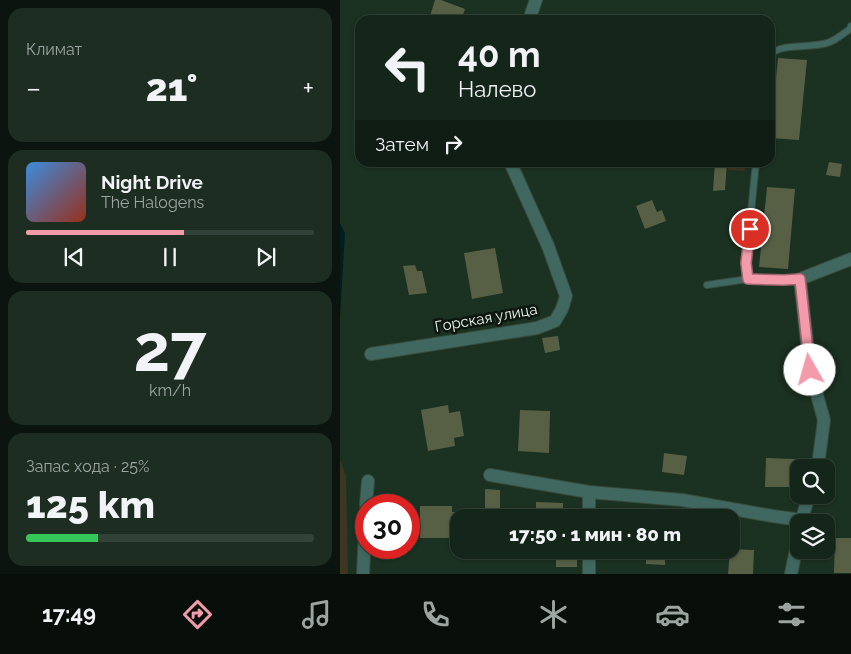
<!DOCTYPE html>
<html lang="ru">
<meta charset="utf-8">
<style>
:root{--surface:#142519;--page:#1d2d22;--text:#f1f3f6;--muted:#9da5a2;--line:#334238;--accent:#f39aab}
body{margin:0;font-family:Raleway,sans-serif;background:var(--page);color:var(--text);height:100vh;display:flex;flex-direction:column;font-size:19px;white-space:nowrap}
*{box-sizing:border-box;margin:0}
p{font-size:16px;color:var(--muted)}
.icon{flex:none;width:28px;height:28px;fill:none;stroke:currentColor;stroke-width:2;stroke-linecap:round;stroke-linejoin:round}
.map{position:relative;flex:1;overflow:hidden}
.details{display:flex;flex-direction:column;gap:8px;padding:8px;background:#0b140e;width:340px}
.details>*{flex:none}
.top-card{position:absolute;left:15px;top:15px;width:420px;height:152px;border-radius:15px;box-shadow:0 1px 4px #0004,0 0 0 1px var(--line);background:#142519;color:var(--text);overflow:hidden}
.fabs{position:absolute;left:450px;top:459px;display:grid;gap:10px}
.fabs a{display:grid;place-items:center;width:45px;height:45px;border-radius:10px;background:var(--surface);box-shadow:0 1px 4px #0004,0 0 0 1px var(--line);font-size:25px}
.speed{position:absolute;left:15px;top:494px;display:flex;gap:10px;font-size:25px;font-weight:700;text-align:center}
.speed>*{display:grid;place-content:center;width:65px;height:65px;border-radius:50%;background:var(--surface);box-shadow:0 1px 4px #0004,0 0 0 1px var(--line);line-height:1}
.speed .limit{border:8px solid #d22;background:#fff;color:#111}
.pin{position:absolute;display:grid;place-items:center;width:42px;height:42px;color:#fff;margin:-21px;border:2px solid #fff;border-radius:50%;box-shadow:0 1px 5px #0007}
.me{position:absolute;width:55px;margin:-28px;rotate:353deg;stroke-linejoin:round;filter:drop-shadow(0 0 4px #0008)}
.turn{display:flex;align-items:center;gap:18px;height:105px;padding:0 20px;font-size:22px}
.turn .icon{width:65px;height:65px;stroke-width:2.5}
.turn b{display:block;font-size:35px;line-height:42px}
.then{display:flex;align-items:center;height:48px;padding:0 20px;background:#0003;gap:10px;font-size:19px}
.big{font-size:38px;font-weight:800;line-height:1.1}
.details .tile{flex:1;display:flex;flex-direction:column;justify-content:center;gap:8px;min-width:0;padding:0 18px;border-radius:15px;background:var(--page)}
.details .dial{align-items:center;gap:0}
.dial b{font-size:65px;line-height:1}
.song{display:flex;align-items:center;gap:15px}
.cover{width:60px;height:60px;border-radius:8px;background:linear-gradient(135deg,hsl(210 70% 55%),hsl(10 70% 35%))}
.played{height:5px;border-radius:2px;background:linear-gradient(90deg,var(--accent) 55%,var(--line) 55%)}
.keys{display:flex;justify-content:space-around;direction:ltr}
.heat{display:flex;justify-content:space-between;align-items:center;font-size:28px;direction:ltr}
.charge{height:8px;border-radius:4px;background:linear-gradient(90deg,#34c759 25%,var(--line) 0)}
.trip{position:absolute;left:110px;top:509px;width:290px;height:50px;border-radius:15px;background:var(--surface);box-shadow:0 1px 4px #0004,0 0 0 1px var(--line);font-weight:800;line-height:50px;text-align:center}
.tab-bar{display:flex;height:80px;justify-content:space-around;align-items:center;background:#080f0a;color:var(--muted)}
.tab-bar .icon{width:35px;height:35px}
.tab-bar .selected{color:var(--accent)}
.tab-bar b{font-size:22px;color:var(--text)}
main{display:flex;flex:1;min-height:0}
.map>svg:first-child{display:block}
</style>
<main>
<section class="details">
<div class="tile"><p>Климат</p>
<div class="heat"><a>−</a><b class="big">21°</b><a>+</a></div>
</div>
<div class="tile">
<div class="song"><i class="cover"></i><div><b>Night Drive</b><p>The Halogens</p></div></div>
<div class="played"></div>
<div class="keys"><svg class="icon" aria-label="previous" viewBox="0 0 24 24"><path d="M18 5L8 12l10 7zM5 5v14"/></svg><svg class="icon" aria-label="pause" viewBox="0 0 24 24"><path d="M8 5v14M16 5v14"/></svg><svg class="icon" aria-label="next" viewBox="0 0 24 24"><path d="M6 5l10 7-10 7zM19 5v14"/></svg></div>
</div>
<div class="tile dial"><b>27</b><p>km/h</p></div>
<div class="tile"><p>Запас хода · 25%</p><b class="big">125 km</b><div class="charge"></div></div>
</section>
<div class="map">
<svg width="511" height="574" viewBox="0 0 511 574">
<rect width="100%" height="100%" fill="#1b3121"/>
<path fill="#3d3722" d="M 389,163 L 405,163 L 405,171 L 388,170 Z
M 0,460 L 6,476 L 8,574 L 0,574 Z"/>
<path fill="#031e23" d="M 0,223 L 5,233 L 0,317 Z"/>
<path fill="#576045" d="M 95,0 L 101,0 L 125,9 L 121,20 L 100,20 L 90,16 Z
M 438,58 L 467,60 L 459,140 L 430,138 Z
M 375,162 L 387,162 L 385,190 L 373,191 Z
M 489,162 L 502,164 L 500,177 L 486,175 Z
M 427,187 L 455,189 L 448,269 L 419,267 Z
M 312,200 L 317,212 L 322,210 L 326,221 L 305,229 L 296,206 Z
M 155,248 L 163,293 L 132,299 L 124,253 Z
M 75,265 L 77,271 L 82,271 L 87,293 L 69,295 L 63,266 Z
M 218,336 L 220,350 L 205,353 L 202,338 Z
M 108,405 L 109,413 L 120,411 L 124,436 L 114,438 L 115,446 L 88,451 L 81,410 Z
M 180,410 L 210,411 L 209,453 L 178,451 Z
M 324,453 L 347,456 L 344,475 L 322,472 Z
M 426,458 L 455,459 L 454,487 L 425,487 Z
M 145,489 L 160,490 L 160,515 L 145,515 Z
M 196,502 L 223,503 L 223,518 L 196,518 Z
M 80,506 L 112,506 L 112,512 L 119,512 L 119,538 L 80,538 Z
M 495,538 L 511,538 L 511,573 L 494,573 Z
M 391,549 L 414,550 L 413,574 L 388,574 L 390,550 Z
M 216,550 L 237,550 L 237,567 L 216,567 Z
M 306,550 L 325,550 L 325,565 L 306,564 Z"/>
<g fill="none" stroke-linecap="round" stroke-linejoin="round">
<defs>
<path id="lane" d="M 430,55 C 441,42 474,49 490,42 C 497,39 504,33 510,29 L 511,26
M 408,279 L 406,263 L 416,162
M 367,285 L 408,279 L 444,280 L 460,279"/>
<path id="street" d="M 189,20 L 196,0
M 31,354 L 197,328 L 215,321 L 222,309 L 226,296 L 208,246 L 170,162
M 477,468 L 479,458 L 484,420 L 470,370 L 460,279 L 511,259
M 150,475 L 249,492 L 342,500 L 432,516 L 462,520
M 249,492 L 249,518
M 26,505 L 28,481
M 461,522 L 469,495
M 249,550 L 249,574
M 23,574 L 26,508
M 451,574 L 459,535"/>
</defs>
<use href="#lane" stroke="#384d3e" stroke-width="8"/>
<use href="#street" stroke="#384d3e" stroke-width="14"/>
<use href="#lane" stroke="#406860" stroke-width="6"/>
<use href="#street" stroke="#406860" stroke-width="12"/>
</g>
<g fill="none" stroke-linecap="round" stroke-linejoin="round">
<defs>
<path id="route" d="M 410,229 L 406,263 L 408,279 L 444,280 L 460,279 L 470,370"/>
</defs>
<use href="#route" stroke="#9e646f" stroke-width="12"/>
<use href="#route" stroke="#f39aab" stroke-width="9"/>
</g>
<g text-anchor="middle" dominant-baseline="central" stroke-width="5" stroke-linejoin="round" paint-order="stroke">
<g font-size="15" fill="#ebf9ee" stroke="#0d160f">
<text transform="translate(146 318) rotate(-10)">Горская улица</text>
</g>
</g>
</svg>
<div class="fabs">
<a><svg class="icon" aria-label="search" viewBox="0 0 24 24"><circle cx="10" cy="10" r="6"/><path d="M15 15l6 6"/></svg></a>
<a><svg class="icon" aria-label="layers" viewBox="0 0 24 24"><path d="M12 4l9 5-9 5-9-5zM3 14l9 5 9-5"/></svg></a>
</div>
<div class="speed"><div class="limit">30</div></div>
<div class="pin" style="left:410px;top:229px;background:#d93025"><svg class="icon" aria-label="arrive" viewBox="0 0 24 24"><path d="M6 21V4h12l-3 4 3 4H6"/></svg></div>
<svg class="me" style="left:470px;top:370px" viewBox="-20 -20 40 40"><circle r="19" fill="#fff"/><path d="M0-13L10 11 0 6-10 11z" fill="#f39aab"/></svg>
<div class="trip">17:50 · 1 мин · 80 m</div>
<div class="top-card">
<div class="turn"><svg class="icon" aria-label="left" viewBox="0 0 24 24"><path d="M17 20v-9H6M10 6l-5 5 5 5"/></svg><div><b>40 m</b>Налево</div></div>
<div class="then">Затем<svg class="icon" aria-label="right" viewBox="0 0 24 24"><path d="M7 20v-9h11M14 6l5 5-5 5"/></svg></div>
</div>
</div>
</main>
<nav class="tab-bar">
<b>17:49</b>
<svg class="icon selected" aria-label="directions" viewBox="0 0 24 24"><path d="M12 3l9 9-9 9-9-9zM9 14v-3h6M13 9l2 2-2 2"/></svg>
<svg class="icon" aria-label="music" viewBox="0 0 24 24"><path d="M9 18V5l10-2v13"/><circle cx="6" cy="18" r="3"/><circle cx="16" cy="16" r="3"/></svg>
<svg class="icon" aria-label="phone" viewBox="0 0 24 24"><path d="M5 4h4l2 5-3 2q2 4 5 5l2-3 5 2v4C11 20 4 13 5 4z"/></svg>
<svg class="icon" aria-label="climate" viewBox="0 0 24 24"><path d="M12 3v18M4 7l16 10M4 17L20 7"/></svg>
<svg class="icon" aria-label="car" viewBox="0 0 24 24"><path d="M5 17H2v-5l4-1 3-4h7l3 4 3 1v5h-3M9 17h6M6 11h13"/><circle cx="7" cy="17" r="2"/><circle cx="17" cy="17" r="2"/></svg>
<svg class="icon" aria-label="filters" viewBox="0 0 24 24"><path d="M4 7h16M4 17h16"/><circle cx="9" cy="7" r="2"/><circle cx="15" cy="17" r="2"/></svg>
</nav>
